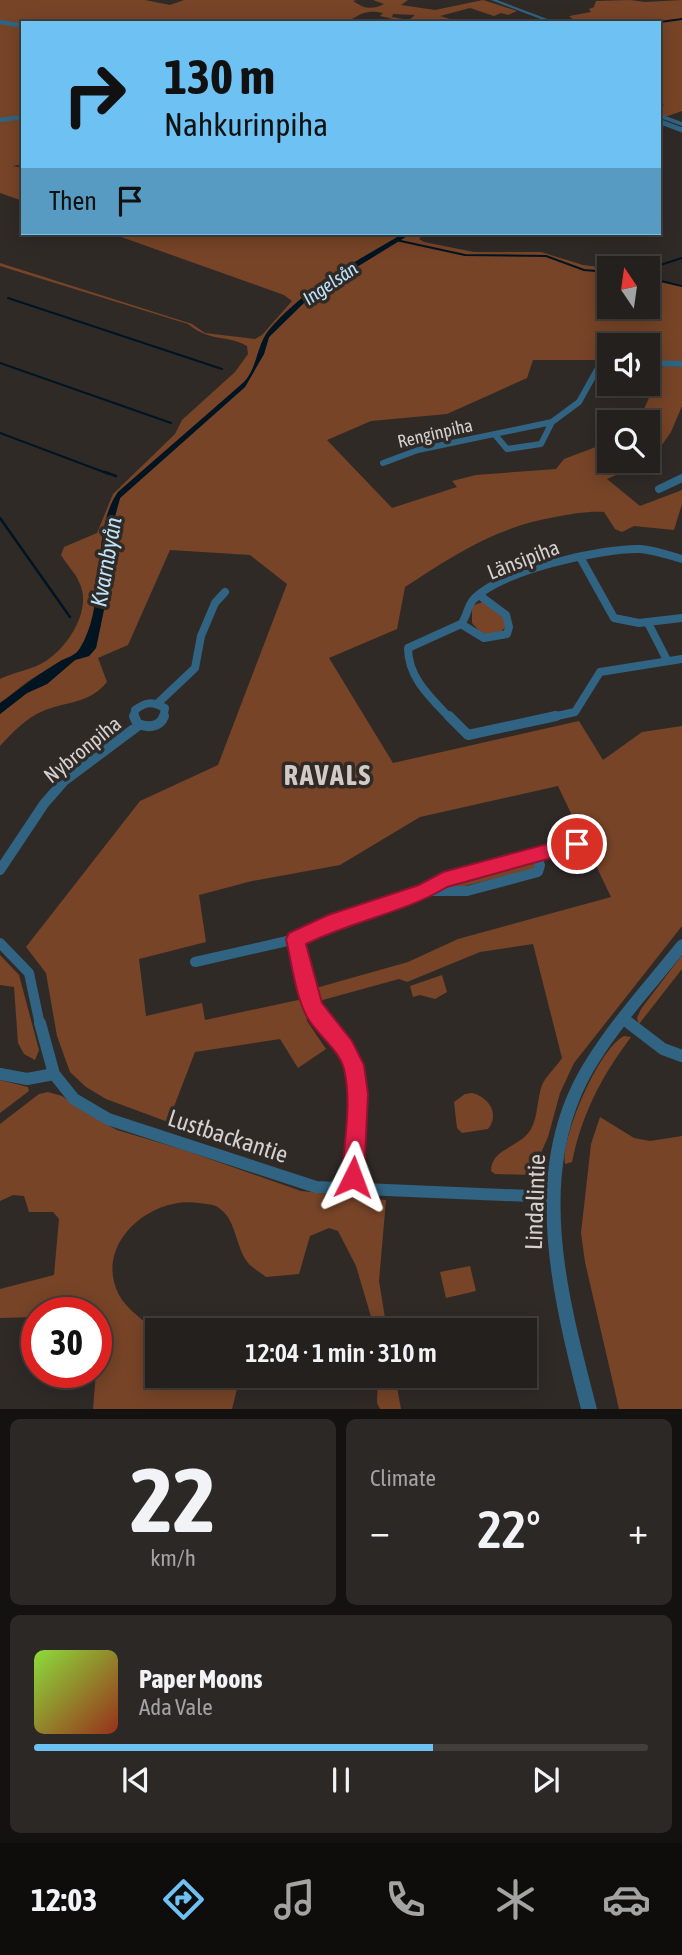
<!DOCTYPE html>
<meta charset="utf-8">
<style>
:root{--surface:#24201d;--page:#2c2826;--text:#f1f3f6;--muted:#a3a3a4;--line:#413e3b;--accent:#6ec2f3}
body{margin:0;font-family:"Asap Condensed",sans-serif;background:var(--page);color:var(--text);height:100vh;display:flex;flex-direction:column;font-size:26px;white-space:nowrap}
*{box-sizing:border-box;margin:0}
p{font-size:23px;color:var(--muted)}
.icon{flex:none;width:38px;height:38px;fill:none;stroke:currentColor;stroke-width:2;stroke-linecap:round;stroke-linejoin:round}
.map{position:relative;height:1409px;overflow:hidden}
.panel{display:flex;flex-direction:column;gap:10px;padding:10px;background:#141210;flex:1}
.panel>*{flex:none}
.hud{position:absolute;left:21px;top:21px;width:640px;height:214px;border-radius:0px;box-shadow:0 4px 18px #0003,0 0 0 2px var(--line);background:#6ec2f3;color:#111;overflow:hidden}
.needle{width:46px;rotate:347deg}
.tools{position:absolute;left:597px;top:256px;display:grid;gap:14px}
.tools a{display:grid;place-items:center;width:63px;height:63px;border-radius:0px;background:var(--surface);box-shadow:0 4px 18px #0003,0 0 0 2px var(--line);font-size:35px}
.speed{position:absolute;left:21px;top:1297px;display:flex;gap:14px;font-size:35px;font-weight:700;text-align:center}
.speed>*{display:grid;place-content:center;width:91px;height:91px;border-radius:50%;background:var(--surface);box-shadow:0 4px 18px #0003,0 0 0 2px var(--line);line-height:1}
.speed .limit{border:10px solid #d22;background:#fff;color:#111}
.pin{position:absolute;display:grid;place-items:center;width:60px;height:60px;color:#fff;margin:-30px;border:4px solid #fff;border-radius:50%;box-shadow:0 2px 7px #0007}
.me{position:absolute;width:77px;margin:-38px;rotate:3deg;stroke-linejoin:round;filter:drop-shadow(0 0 5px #0008)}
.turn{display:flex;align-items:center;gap:24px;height:147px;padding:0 28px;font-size:32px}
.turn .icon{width:91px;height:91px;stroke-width:2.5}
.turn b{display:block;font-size:49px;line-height:60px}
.then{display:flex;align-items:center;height:66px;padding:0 28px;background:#0003;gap:14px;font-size:26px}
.big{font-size:52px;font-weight:600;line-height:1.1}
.panel .widget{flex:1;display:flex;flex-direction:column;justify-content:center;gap:10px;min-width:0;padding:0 24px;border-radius:10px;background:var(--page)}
.panel .dial{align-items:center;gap:0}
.dial b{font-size:91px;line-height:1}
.song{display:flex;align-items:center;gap:21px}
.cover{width:84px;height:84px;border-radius:10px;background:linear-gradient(135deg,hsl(90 70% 55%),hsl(10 70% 35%))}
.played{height:7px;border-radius:4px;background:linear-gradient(90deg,var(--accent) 65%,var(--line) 65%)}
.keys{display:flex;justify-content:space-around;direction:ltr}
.heat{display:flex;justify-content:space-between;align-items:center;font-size:38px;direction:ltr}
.panel .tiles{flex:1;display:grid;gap:10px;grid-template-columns:1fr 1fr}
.widget:last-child{grid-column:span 2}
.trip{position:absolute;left:145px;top:1318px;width:392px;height:70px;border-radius:0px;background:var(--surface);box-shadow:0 4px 18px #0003,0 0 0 2px var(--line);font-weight:600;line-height:70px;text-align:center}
.menu{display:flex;height:112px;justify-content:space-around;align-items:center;background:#0e0d0c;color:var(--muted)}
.menu .icon{width:49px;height:49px}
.menu .on{color:var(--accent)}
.menu b{font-size:32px;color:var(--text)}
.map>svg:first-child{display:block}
</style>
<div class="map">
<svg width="682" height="1409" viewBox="0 0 682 1409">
<rect width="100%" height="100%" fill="#302a27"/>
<path fill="#774427" d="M 0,0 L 145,0 L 170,5 L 184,0 L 356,0 L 353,1 C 365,9 372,10 384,4 L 373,0 L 408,0 L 401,5 L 435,10 L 483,0 L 517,11 L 508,15 L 501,13 L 494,16 L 470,8 L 440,16 L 463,23 L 405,23 L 415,15 L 393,14 L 392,17 L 403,19 L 402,22 L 396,23 L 397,20 L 380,16 L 383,13 C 370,10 363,12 352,19 L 353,23 L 23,23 L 23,164 L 13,166 L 23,168 L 23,201 L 0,193 Z
M 630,0 L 645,2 L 682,0 L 682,111 L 665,117 L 660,115 L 660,107 L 664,105 L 660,102 L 660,23 L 595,23 L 587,19 L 575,21 L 569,16 L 591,12 L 589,9 L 594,7 L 596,1 Z
M 110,233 L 365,233 L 381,236 L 405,233 C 357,261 306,287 269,330 C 256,346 258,368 243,383 L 118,492 C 97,530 103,630 77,653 C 64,664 44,670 30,680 C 20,687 10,696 0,703 L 0,679 C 14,672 32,670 46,661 C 68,647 93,609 79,582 C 75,572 66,564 61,555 L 64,547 L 97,533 L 113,494 L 175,434 L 182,420 L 235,372 L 248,354 L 247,346 C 227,334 211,343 188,324 L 0,266 L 0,263 L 192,324 L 205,333 L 255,339 L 262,335 L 292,301 L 284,295 Z
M 412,233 L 424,233 L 419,239 L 424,242 L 474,252 L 541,252 L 583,265 L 609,268 L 609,306 L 648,306 L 648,279 L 682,285 L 682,363 L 648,362 L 648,345 L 609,345 L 609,360 L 533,360 L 527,378 L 447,414 L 371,421 L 327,440 L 392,508 L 457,487 L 452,481 L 476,475 L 556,469 L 564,459 L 609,442 L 609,460 L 648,460 L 648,422 L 636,422 L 640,418 L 663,366 L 682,367 L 682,406 L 671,432 L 652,459 L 607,479 L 640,506 L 682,490 L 682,504 L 674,530 L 634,526 L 622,532 L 615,529 L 604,512 C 587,511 572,514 555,517 C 496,527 454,555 405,587 L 397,629 L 329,658 L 393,763 L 579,721 L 603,760 L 642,732 L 682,726 L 682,926 L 574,1063 L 560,1093 L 548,1137 L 531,1175 L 495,1174 L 491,1171 C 491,1148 520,1148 531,1129 C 538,1117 537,1099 542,1085 C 546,1076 556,1067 562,1058 L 533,944 L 480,952 L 407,982 L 399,979 L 319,1001 L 316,988 L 408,962 L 458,939 L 611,897 L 558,786 L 420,817 L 340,865 L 252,881 L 199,895 L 206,942 L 139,959 L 146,1016 L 202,1003 L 205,1020 L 303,999 L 307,1021 L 326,1049 L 298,1068 L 280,1039 L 195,1052 L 168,1122 L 106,1099 L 86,1087 L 70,1072 L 57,1036 L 46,973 L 26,947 L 140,801 L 218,765 L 287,584 L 250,555 L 170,550 L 128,645 L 98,658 L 107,682 C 89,704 67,701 43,711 C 26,718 12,733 0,746 L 0,714 L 27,693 L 47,684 L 75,660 L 89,656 L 96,648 L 108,590 L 111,531 L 120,498 L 245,387 L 264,354 L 269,337 L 313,294 Z
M 485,601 L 504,615 L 506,627 L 500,632 L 483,635 L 472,623 L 472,606 Z
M 533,861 L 537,869 L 443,891 L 441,885 L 465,876 Z
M 0,955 L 19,975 L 39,1050 L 35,1060 L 24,1054 L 18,1043 L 14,987 L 0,985 Z
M 682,955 L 682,969 L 639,1024 L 637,1018 L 641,1009 Z
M 442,975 L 447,992 L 435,999 L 420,995 L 413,997 L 410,986 Z
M 624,1036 L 631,1037 C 601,1077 582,1114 572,1162 L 565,1164 C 561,1137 599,1048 624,1036 Z
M 0,1080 L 28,1087 L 29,1091 L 0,1113 Z
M 48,1092 L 62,1096 L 83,1111 L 117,1130 L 184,1150 L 301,1191 L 386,1200 L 379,1281 L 387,1330 L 375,1330 L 356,1266 L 338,1231 L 329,1228 L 310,1236 L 299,1274 L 266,1277 C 261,1273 254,1269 249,1264 C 235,1248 237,1220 219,1208 C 215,1204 205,1204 199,1203 C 150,1195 93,1245 119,1295 C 127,1310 145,1321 157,1332 L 158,1376 L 237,1376 L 237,1389 L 232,1409 L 93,1409 L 96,1372 L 96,1312 L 37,1312 L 37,1317 L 0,1318 L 0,1289 L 54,1275 L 59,1219 L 53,1212 L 29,1212 L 24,1196 L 13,1195 L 0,1201 L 0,1124 L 39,1094 Z
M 472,1093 C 489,1097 500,1114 488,1129 L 462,1133 L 457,1128 L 454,1102 L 465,1094 Z
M 600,1117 L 634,1138 L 650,1141 L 682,1136 L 682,1409 L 619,1409 L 585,1262 L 581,1233 L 591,1144 Z
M 470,1266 L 476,1291 L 446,1298 L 440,1272 Z
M 378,1376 L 395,1376 L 401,1409 L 380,1409 L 377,1403 Z"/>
<path fill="#001422" d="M 404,233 L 412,233 L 313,294 L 269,337 L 264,354 L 245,387 L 120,498 L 111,531 L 108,590 L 96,648 L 89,656 L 75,660 L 47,684 L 27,693 L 0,714 L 0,703 C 21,688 40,673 62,660 C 69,657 76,655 80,648 C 108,603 90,531 118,492 L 243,383 C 258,368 256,346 269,330 C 306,287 357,261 404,233 Z"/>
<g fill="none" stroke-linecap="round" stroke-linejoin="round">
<path stroke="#001422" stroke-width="2" d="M 653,23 L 682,19
M 396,240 L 465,255 L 546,256 L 584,270 L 609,272
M 648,269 L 682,258
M 648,278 L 682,286
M 8,298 L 222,369
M 0,363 L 171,423
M 0,433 L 109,474"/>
<path stroke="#001422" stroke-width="2.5" d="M 105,472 L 116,476
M 0,518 L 70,617"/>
<path stroke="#306482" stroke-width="4.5" d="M 0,22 L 23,26
M 0,120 L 23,117
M 660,122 L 666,124"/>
<path stroke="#306482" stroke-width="5" d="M 661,122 L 682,130"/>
<path stroke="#306482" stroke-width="6" d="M 648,363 L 682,364
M 496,436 L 507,449 L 541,444 L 552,422
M 383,463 L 418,450 L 552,422 L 579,402 L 598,368 L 609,362"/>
<path stroke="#306482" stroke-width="8" d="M 659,489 L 682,478
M 580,557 L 614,618 L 639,623 L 682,618
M 648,623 L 667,660
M 461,624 L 484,638 L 507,634 L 509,627 L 506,615 L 479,595
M 158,703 L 195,668 L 201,636 L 215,603 L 225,592
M 134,718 L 135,710 C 147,701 152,702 165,708 L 163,718
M 450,718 C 431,698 408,678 408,648 L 461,624 C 467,617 467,607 473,600 C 499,571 601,548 640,549 C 654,550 668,555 682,559
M 548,718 L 575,712 L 600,672 L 682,659"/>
<path stroke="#306482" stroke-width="10" d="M 134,716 L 137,723 C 146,728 160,728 164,716
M 449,716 L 468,735 L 556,716
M 0,870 L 44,804 L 64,781 L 139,725
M 424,891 L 443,880 L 577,844
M 296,939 L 307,992 L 324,1025
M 0,943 L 29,973 L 40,1025
M 195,962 L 296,939 L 328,924 L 424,891 L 467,891 L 538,872 L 540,865 L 535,853
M 625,1020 L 631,1025"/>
<path stroke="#306482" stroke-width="12" d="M 40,1023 L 54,1074 L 74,1099 L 108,1119 L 316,1187 L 553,1197
M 322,1023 C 331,1034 343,1044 350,1057 C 368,1090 355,1150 352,1187
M 629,1023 L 663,1049 L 682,1056
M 0,1074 L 27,1079 L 54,1074"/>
<path fill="#306482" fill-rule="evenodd" d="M 491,0 L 497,0 L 558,23 L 551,23 Z
M 660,114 L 682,122 L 682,126 L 660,118 Z
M 682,939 L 682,955 C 648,998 604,1044 582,1094 C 538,1195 571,1308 597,1409 L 581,1409 C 553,1299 520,1173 581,1068 C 608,1022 645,982 678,941 Z"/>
</g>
<path fill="#e11d48" stroke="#92132f" stroke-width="2" d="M 577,836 L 584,838 L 586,844 L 584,849 L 447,887 C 404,913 352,921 306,944 L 322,1003 L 352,1041 L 364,1065 L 368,1094 L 364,1177 L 361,1184 L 353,1188 L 345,1184 L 342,1177 C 344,1142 352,1103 344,1069 C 339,1049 317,1035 307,1017 C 295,994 292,964 286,939 L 289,933 L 328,915 L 419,885 L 443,872 Z"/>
<g text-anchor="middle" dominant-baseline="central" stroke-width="7" stroke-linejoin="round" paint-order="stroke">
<g font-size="18" fill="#d4d0ce" stroke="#302a27">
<text transform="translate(435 433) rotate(-13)">Renginpiha</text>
</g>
<g font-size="19" font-style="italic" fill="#bce3fc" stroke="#302a27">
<text transform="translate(330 283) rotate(-34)">Ingelsån</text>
</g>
<g font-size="21" fill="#d4d0ce" stroke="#302a27">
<text transform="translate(523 559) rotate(-21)">Länsipiha</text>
<text transform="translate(82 749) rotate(-39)">Nybronpiha</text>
</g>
<g font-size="23" font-style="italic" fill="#bce3fc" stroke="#302a27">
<text transform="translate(106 562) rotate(-80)">Kvarnbyån</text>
</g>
<g font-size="24" fill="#d4d0ce" stroke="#302a27">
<text transform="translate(228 1136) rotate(18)">Lustbackantie</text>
<text transform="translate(535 1202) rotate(-88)">Lindalintie</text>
</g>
<g font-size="28" font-weight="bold" letter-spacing="2" fill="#d1cac6" stroke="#302a27">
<text x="328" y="775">RAVALS</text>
</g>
</g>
</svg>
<div class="tools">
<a><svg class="needle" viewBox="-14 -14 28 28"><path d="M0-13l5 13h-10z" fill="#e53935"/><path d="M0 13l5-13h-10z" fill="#a3a3a4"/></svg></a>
<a><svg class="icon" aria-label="sound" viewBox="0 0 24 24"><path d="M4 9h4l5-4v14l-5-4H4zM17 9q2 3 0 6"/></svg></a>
<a><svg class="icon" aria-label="search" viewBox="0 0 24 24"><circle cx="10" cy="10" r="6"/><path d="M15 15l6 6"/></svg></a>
</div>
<div class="speed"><div class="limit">30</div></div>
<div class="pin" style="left:577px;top:844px;background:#d93025"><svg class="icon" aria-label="arrive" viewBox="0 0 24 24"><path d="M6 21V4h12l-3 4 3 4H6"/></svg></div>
<svg class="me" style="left:353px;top:1177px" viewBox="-20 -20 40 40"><path d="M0-17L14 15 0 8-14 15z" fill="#e11d48" stroke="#fff" stroke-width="4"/></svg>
<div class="trip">12:04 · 1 min · 310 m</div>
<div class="hud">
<div class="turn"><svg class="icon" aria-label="right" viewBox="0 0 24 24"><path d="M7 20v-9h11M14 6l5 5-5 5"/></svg><div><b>130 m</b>Nahkurinpiha</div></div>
<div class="then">Then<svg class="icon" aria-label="arrive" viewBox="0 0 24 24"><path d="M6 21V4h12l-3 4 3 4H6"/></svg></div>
</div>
</div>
<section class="panel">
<div class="tiles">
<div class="widget dial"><b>22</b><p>km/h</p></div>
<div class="widget"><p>Climate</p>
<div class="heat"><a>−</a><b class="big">22°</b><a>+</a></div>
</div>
<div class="widget">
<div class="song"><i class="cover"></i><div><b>Paper Moons</b><p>Ada Vale</p></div></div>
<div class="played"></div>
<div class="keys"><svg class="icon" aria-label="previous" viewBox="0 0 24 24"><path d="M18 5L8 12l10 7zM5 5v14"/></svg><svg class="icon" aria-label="pause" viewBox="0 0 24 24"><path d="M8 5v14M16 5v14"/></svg><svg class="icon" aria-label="next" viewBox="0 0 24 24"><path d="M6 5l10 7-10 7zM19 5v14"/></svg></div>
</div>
</div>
</section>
<nav class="menu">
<b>12:03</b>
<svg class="icon on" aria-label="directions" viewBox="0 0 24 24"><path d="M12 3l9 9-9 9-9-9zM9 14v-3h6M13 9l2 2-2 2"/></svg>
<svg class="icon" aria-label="music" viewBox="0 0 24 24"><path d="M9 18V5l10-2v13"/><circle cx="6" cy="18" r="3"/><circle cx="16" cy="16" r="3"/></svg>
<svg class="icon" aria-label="phone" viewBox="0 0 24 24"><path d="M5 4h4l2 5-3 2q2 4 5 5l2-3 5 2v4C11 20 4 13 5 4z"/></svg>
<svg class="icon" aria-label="climate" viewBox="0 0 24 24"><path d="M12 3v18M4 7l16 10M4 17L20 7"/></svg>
<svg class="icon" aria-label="car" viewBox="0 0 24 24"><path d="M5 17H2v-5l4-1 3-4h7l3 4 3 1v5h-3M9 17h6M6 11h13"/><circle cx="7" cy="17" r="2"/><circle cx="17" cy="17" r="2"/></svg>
</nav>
